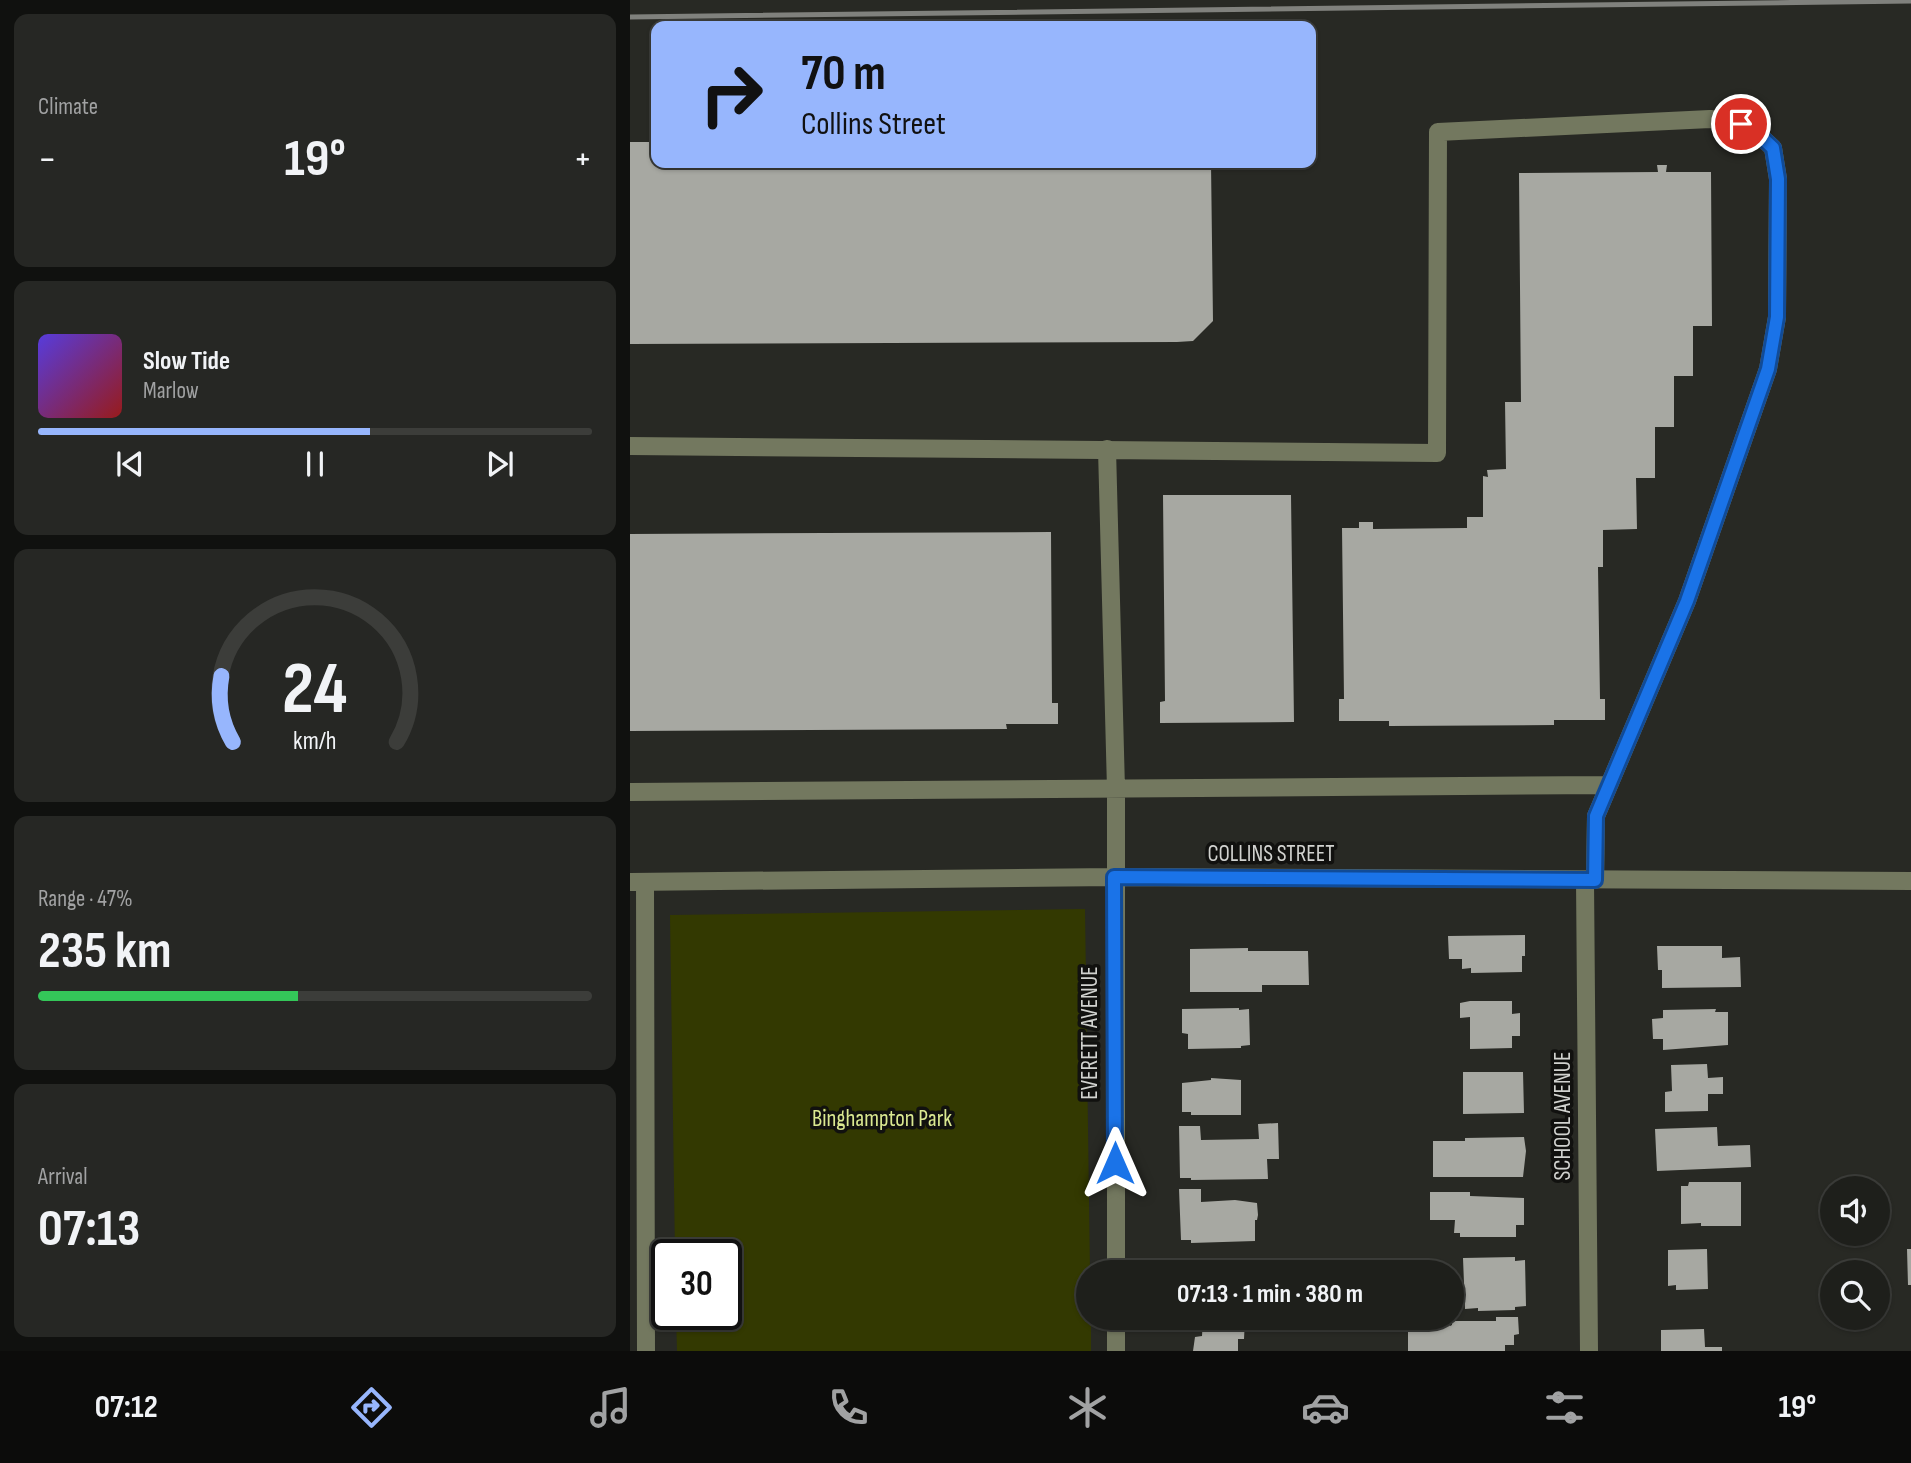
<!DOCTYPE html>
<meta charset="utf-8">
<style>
:root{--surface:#1e1f1b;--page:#262724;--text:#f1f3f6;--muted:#a1a2a3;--line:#3c3d3a;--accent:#97b6fd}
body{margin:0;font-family:"Sofia Sans Condensed",sans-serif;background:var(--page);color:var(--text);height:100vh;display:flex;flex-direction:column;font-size:26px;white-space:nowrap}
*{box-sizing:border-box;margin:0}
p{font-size:23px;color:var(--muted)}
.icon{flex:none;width:38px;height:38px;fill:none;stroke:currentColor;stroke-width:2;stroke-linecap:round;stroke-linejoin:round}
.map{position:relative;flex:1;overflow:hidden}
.sheet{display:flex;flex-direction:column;gap:14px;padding:14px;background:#10110f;width:630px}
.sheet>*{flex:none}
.guide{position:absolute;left:21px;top:21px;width:665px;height:147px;border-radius:14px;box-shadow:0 2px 5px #0004,0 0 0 2px var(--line);background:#97b6fd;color:#111;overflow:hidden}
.fabs{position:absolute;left:1190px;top:1176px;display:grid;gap:14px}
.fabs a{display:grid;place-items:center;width:70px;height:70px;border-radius:50%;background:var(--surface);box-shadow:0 2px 5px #0004,0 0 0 2px var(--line);font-size:35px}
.speed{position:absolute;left:21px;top:1239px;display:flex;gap:14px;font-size:35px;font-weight:700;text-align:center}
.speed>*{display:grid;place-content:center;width:91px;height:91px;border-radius:50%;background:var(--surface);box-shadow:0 2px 5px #0004,0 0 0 2px var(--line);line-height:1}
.speed .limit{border:4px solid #111;border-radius:10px;background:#fff;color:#111}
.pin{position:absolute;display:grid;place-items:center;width:60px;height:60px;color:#fff;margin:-30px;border:4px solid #fff;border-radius:50%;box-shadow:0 2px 7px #0007}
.me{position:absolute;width:77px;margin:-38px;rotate:0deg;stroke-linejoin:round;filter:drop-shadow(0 0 5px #0008)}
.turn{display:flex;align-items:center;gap:24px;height:147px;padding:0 35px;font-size:32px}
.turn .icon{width:91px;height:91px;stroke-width:2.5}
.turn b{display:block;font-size:49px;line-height:60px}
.big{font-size:52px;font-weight:700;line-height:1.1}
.sheet .card{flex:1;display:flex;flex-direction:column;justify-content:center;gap:10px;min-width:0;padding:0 24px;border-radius:14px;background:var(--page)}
.sheet .dial{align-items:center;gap:0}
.dial svg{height:182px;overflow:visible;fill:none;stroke:var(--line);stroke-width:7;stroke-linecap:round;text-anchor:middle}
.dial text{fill:var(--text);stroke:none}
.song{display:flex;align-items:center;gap:21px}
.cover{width:84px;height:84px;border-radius:10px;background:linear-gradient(135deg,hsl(250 70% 55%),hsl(0 70% 35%))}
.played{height:7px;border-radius:4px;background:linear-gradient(90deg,var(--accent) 60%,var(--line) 60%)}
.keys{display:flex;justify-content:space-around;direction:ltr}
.heat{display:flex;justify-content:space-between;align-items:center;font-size:38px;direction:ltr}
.charge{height:10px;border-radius:5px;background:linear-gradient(90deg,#34c759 47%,var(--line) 0)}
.trip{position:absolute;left:446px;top:1260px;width:388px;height:70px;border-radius:35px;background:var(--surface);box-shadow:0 2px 5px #0004,0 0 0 2px var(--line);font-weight:700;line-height:70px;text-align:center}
.tabs{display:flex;height:112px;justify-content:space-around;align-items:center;background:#0c0c0b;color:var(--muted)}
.tabs .icon{width:49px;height:49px}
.tabs .selected{color:var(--accent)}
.tabs b{font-size:32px;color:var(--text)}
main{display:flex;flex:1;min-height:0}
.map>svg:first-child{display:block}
</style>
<main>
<section class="sheet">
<div class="card"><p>Climate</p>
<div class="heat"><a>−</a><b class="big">19°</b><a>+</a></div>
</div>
<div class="card">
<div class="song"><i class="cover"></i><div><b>Slow Tide</b><p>Marlow</p></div></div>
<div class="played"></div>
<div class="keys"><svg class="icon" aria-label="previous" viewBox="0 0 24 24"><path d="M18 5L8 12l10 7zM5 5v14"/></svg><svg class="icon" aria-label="pause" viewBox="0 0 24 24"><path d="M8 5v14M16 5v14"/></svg><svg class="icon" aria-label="next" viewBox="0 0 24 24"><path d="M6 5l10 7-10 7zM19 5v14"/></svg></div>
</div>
<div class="card dial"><svg viewBox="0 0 100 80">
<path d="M14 69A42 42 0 1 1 86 69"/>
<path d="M14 69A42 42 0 0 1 9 40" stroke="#97b6fd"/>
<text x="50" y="56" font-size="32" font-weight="700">24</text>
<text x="50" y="72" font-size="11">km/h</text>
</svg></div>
<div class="card"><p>Range · 47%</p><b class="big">235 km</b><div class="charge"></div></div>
<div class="card"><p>Arrival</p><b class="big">07:13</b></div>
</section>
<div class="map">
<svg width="1281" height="1351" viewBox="0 0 1281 1351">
<rect width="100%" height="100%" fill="#282924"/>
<path fill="#333901" d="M 455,909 L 460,1272 L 458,1318 L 461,1318 L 461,1351 L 47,1351 L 46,1314 L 96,1314 L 96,1255 L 45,1255 L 40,915 Z"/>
<path fill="#a7a8a2" d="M 0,142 L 26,142 L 26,163 L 581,163 L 583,321 L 563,341 L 547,342 L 0,344 Z
M 1027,165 L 1037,165 L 1036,172 L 1081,172 L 1082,326 L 1063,326 L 1063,376 L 1044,376 L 1044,427 L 1025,427 L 1025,478 L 1006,478 L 1007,529 L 973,530 L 973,567 L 968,567 L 970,699 L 975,699 L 975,720 L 924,720 L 924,725 L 759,726 L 759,721 L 709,721 L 709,699 L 714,699 L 712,528 L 729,528 L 729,522 L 743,522 L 743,529 L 837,528 L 837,517 L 853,517 L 853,476 L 858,477 L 857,470 L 876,469 L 875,402 L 891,402 L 889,173 L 1028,172 Z
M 533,495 L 661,495 L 664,722 L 530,723 L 530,702 L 535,701 Z
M 421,532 L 422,703 L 428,703 L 428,724 L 376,724 L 377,729 L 0,731 L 0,534 Z
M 895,935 L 895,956 L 892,956 L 892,972 L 841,973 L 841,968 L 832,969 L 832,959 L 819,959 L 818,936 Z
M 1027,946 L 1092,946 L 1092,958 L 1110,957 L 1111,987 L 1032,988 L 1032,970 L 1028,970 Z
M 618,948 L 618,951 L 678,951 L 679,985 L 632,985 L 632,992 L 560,992 L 560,949 Z
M 840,1001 L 882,1001 L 882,1014 L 890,1013 L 890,1036 L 882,1036 L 882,1048 L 840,1049 L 840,1017 L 830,1018 L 830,1003 Z
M 609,1008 L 609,1010 L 619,1009 L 620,1045 L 611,1046 L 611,1048 L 558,1049 L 558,1034 L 552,1033 L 552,1009 Z
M 1086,1009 L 1085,1012 L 1098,1012 L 1098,1045 L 1033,1050 L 1033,1039 L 1023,1039 L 1022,1019 L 1033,1018 L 1033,1010 Z
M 1077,1064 L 1078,1078 L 1093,1077 L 1093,1094 L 1078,1094 L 1078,1111 L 1035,1112 L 1035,1092 L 1042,1091 L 1041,1065 Z
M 833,1072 L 893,1072 L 894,1113 L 833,1114 Z
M 581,1078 L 611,1080 L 611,1115 L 561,1115 L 561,1112 L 552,1112 L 552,1083 L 581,1080 Z
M 648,1123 L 649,1159 L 637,1159 L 638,1179 L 561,1180 L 561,1178 L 550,1178 L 549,1126 L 570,1126 L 571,1140 L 629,1139 L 628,1124 Z
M 1087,1127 L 1088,1146 L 1120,1145 L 1121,1167 L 1027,1171 L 1025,1129 Z
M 894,1137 L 896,1151 L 893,1177 L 803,1177 L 803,1141 L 835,1141 L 835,1138 Z
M 1059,1182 L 1111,1182 L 1111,1226 L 1071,1226 L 1071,1223 L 1051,1224 L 1051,1186 L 1058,1186 Z
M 549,1189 L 571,1189 L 571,1202 L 605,1200 L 627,1203 L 628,1215 L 627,1220 L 625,1220 L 625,1241 L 561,1243 L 561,1240 L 551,1240 Z
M 800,1192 L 840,1192 L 840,1196 L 894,1198 L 894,1225 L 886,1225 L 886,1237 L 830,1237 L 830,1233 L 824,1233 L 825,1220 L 800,1220 Z
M 1077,1249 L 1078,1289 L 1046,1290 L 1046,1285 L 1038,1286 L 1038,1250 Z
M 1277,1249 L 1281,1249 L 1281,1285 L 1278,1285 Z
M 885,1257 L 885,1261 L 895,1260 L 896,1306 L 885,1307 L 885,1310 L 848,1311 L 848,1308 L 835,1309 L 833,1258 Z
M 609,1258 L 609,1263 L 628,1262 L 628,1272 L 563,1272 L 563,1259 Z
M 866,1317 L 888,1317 L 889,1334 L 884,1335 L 884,1345 L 875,1345 L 875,1351 L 778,1351 L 778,1318 L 820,1318 L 820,1326 L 822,1325 L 822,1321 L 866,1321 Z
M 573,1318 L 615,1319 L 614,1339 L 608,1339 L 608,1351 L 563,1351 L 565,1337 L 572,1336 Z
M 1074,1329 L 1075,1347 L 1092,1347 L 1092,1351 L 1031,1351 L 1031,1330 Z"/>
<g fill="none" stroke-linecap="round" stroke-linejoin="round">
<path stroke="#73785f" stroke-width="18" d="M 0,446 L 807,453 L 808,132 L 1080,119 L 1111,124 L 1128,134 L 1143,148 L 1148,179 L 1147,317 L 1138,369 L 1057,601 L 966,816 L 965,880
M 477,449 L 486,789 L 486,1272
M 0,792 L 979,785
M 955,880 L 959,1351
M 0,882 L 484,877 L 1281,881
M 15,882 L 16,1351
M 486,1318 L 486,1351"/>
<path stroke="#80817d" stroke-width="5" d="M 0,17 L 1281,1"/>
</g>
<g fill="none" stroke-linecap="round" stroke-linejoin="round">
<defs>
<path id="route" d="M 485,1163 L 484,877 L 965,880 L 966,816 L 1057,601 L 1138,369 L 1147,317 L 1148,179 L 1143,148 L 1128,134 L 1111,124"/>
</defs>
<use href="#route" stroke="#114b97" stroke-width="18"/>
<use href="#route" stroke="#1a73e8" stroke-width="12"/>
</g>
<g text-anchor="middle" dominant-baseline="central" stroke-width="7" stroke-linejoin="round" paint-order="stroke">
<g font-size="23" fill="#d1d2cf" stroke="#11110f">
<text x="641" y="854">COLLINS STREET</text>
<text transform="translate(460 1033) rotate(-90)">EVERETT AVENUE</text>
<text transform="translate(933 1116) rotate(-90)">SCHOOL AVENUE</text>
</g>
<g font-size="23" fill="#dbe991" stroke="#11110f">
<text x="252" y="1119">Binghampton Park</text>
</g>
</g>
</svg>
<div class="fabs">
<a><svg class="icon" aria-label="sound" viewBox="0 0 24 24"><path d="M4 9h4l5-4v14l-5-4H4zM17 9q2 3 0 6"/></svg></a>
<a><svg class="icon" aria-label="search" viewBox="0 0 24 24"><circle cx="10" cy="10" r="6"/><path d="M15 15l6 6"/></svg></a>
</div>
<div class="speed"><div class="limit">30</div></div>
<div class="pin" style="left:1111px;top:124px;background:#d93025"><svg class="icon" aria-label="arrive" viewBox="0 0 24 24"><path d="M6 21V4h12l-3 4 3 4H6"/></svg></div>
<svg class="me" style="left:485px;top:1163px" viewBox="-20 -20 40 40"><path d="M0-17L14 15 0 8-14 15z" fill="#1a73e8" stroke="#fff" stroke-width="4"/></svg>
<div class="trip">07:13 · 1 min · 380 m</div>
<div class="guide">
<div class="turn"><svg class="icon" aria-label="right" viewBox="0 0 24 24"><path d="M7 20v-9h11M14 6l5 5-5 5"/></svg><div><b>70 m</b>Collins Street</div></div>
</div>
</div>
</main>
<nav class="tabs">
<b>07:12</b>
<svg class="icon selected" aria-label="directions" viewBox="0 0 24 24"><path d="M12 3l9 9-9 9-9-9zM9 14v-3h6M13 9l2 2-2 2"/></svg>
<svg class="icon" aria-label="music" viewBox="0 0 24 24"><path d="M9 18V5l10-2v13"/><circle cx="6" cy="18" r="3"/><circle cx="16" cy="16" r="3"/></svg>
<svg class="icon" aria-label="phone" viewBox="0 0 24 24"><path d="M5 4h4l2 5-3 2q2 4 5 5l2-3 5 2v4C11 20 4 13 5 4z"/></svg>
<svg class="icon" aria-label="climate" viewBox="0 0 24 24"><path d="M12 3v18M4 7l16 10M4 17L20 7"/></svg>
<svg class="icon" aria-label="car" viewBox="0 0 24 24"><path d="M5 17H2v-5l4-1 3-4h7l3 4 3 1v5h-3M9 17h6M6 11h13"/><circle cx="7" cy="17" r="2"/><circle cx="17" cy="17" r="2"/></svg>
<svg class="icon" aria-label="filters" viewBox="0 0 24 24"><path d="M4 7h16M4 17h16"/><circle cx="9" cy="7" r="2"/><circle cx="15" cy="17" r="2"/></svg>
<b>19°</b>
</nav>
